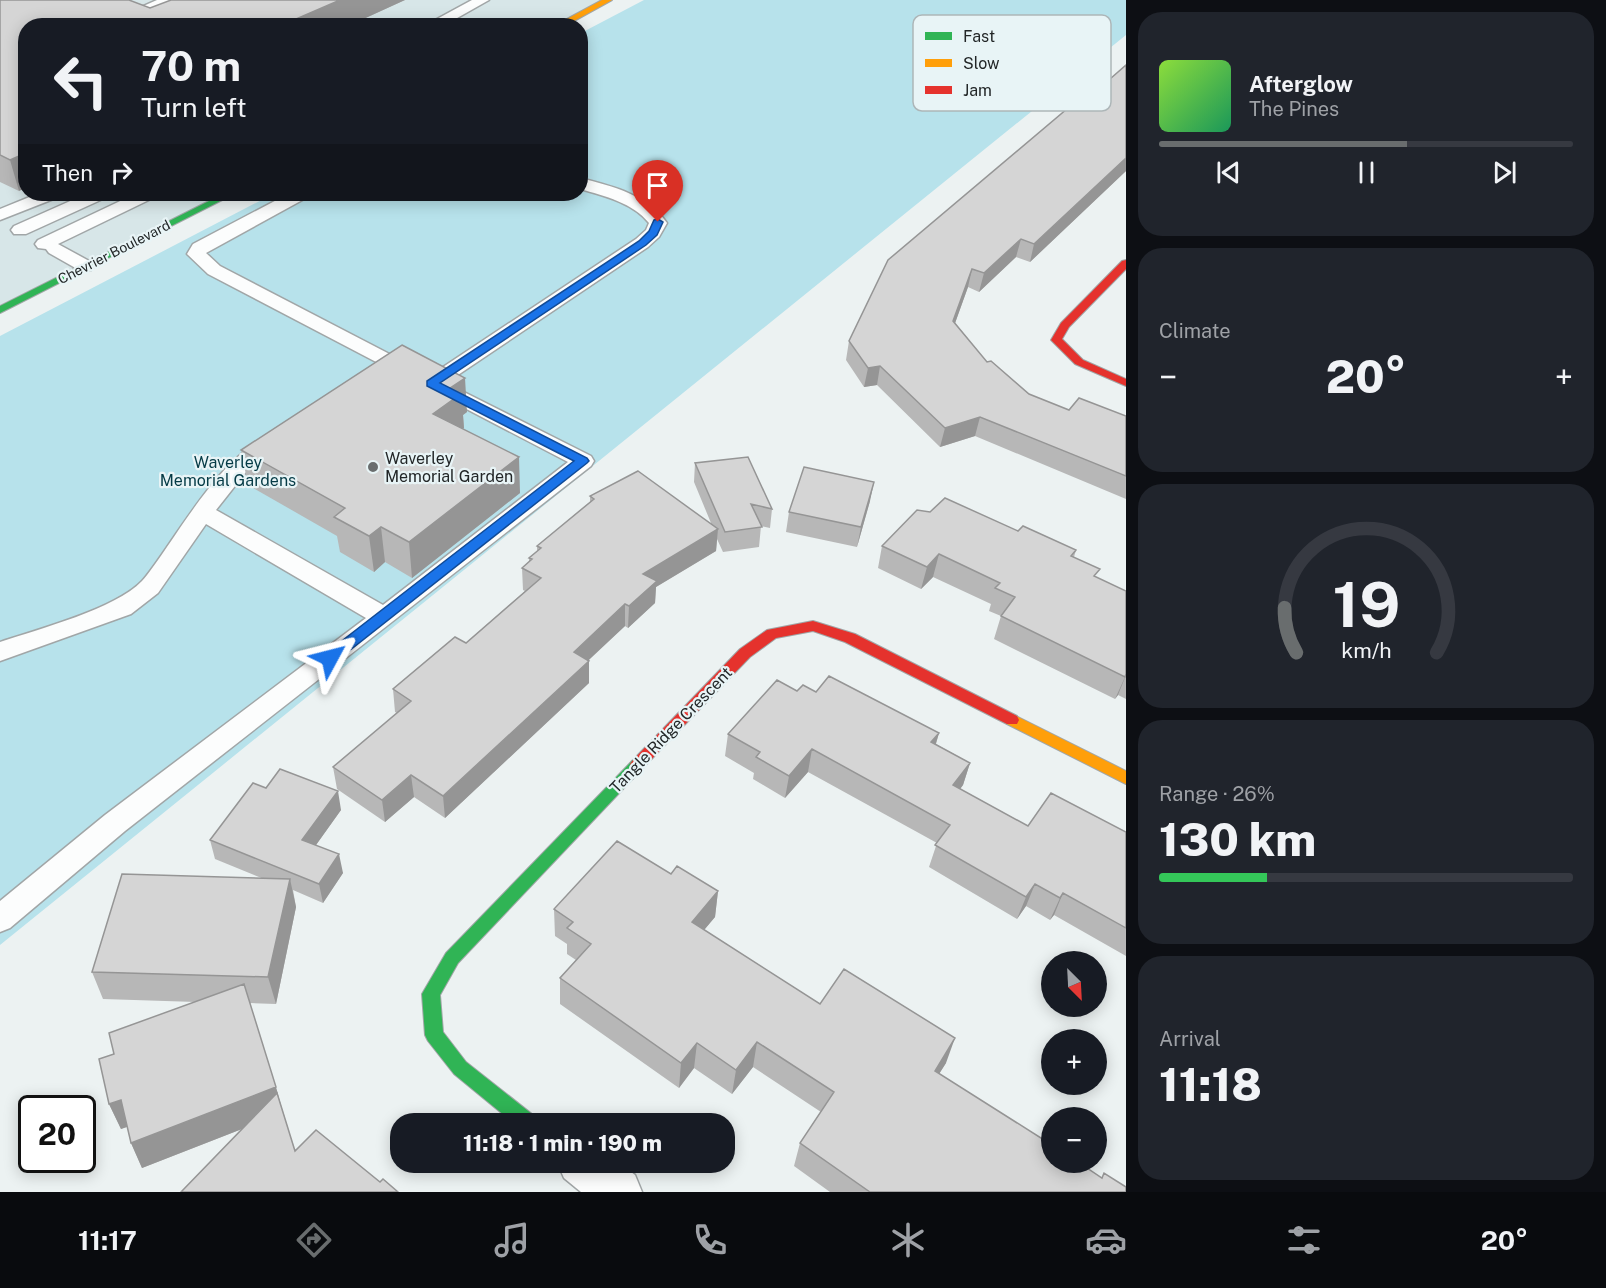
<!DOCTYPE html>
<meta charset="utf-8">
<style>
:root{--surface:#171b24;--page:#20242c;--text:#f1f3f6;--muted:#9ea1a6;--line:#363941;--accent:#696d6e}
body{margin:0;font-family:"Public Sans",sans-serif;background:var(--page);color:var(--text);height:100vh;display:flex;flex-direction:column;font-size:22px;white-space:nowrap}
*{box-sizing:border-box;margin:0}
p{font-size:20px;color:var(--muted)}
.icon{flex:none;width:33px;height:33px;fill:none;stroke:currentColor;stroke-width:2;stroke-linecap:round;stroke-linejoin:round}
.map{position:relative;flex:1;overflow:hidden}
.drawer{display:flex;flex-direction:column;gap:12px;padding:12px;background:#0d0f14;width:480px}
.drawer>*{flex:none}
.hud{position:absolute;left:18px;top:18px;width:570px;height:183px;border-radius:24px;box-shadow:0 3px 15px #0003;background:#171b24;color:var(--text);overflow:hidden}
.needle{width:39px;rotate:156deg}
.buttons{position:absolute;left:1041px;top:951px;display:grid;gap:12px}
.buttons a{display:grid;place-items:center;width:66px;height:66px;border-radius:50%;background:var(--surface);box-shadow:0 3px 15px #0003;font-size:30px}
.speed{position:absolute;left:18px;top:1095px;display:flex;gap:12px;font-size:30px;font-weight:700;text-align:center}
.speed>*{display:grid;place-content:center;width:78px;height:78px;border-radius:50%;background:var(--surface);box-shadow:0 3px 15px #0003;line-height:1}
.speed .limit{border:3px solid #111;border-radius:9px;background:#fff;color:#111}
.pin{position:absolute;display:grid;place-items:center;width:51px;height:51px;color:#fff;margin:-62px -26px;border-radius:50% 50% 50% 0;rotate:-45deg;box-shadow:0 0 6px #0007}
.pin .icon{rotate:45deg}
.me{position:absolute;width:66px;margin:-33px;rotate:52deg;stroke-linejoin:round;filter:drop-shadow(0 0 4px #0008)}
.turn{display:flex;align-items:center;gap:21px;height:126px;padding:0 24px;font-size:27px}
.turn .icon{width:78px;height:78px;stroke-width:2.5}
.turn b{display:block;font-size:42px;line-height:51px}
.then{display:flex;align-items:center;height:57px;padding:0 24px;background:#0003;gap:12px;font-size:22px}
.big{font-size:45px;font-weight:800;line-height:1.1}
.drawer .tile{flex:1;display:flex;flex-direction:column;justify-content:center;gap:9px;min-width:0;padding:0 21px;border-radius:24px;background:var(--page)}
.drawer .dial{align-items:center;gap:0}
.dial svg{height:156px;overflow:visible;fill:none;stroke:var(--line);stroke-width:7;stroke-linecap:round;text-anchor:middle}
.dial text{fill:var(--text);stroke:none}
.song{display:flex;align-items:center;gap:18px}
.cover{width:72px;height:72px;border-radius:9px;background:linear-gradient(135deg,hsl(90 70% 55%),hsl(150 70% 35%))}
.played{height:6px;border-radius:3px;background:linear-gradient(90deg,var(--accent) 60%,var(--line) 60%)}
.keys{display:flex;justify-content:space-around;direction:ltr}
.heat{display:flex;justify-content:space-between;align-items:center;font-size:33px;direction:ltr}
.charge{height:9px;border-radius:4px;background:linear-gradient(90deg,#34c759 26%,var(--line) 0)}
.trip{position:absolute;left:390px;top:1113px;width:345px;height:60px;border-radius:24px;background:var(--surface);box-shadow:0 3px 15px #0003;font-weight:800;line-height:60px;text-align:center}
.tab-bar{display:flex;height:96px;justify-content:space-around;align-items:center;background:#090b0e;color:var(--muted)}
.tab-bar .icon{width:42px;height:42px}
.tab-bar .active{color:var(--accent)}
.tab-bar b{font-size:27px;color:var(--text)}
main{display:flex;flex:1;min-height:0}
.map>svg:first-child{display:block}
</style>
<main>
<div class="map">
<svg width="1126" height="1192" viewBox="0 0 1126 1192">
<rect width="100%" height="100%" fill="#ecf2f2"/>
<path fill="#d7e6e8" d="M 0,0 L 608,0 L 558,26 L 26,26 L 26,194 L 229,194 L 0,310 Z"/>
<path fill="#b7e2eb" d="M 644,0 L 1126,0 L 1126,35 L 0,945 L 0,336 L 273,194 L 580,194 L 581,33 Z"/>
<g fill="none" stroke-linecap="round" stroke-linejoin="round">
<defs>
<path id="lane" d="M 157,0 L 176,0 L 174,3 L 118,26 L 98,26 Z
M 472,0 L 489,0 L 443,26 L 424,26 Z
M 580,178 C 612,186 648,195 667,223 L 659,237 L 648,247 L 446,383 L 591,456 L 594,461 L 591,466 L 125,831 L 10,928 L 0,932 L 0,901 L 105,815 L 366,618 L 206,524 L 158,593 L 131,614 L 0,661 L 0,642 C 39,629 115,609 142,581 C 169,552 232,430 278,441 L 281,446 L 278,451 L 246,472 L 216,510 L 383,605 L 568,462 L 432,391 L 422,383 L 425,379 L 636,239 L 646,230 L 649,223 C 633,203 605,196 580,189 Z
M 37,194 L 58,194 L 56,198 L 0,220 L 0,209 Z
M 86,194 L 107,194 L 105,198 L 26,234 L 14,234 L 11,230 L 14,226 Z
M 135,194 L 155,194 L 153,198 L 58,244 L 91,262 L 94,266 L 91,270 L 79,270 L 49,253 L 46,249 L 38,248 L 35,244 L 38,240 Z
M 288,194 L 308,194 L 306,198 L 206,253 L 220,266 L 401,360 L 404,364 C 397,374 384,381 372,378 L 369,374 L 380,364 L 208,274 L 187,254 L 193,244 Z"/>
<path id="street" d="M 557,1162 L 618,1162 L 635,1175 L 642,1192 L 581,1192 L 564,1178 Z"/>
<path id="fast" d="M 223,194 L 234,194 L 0,313 L 0,306 Z
M 638,758 L 643,760 L 646,764 L 643,768 L 458,963 L 440,995 L 443,1032 L 466,1062 L 537,1118 L 539,1124 L 515,1124 L 454,1074 L 428,1041 L 425,1035 L 422,994 L 446,953 L 633,760 Z"/>
<path id="slow" d="M 602,0 L 612,0 L 565,26 L 554,26 Z
M 1012,714 L 1126,771 L 1126,784 L 1007,724 L 1005,720 L 1007,716 Z"/>
<path id="jam" d="M 1126,260 L 1126,269 L 1069,327 L 1062,339 L 1083,360 L 1126,379 L 1126,386 L 1075,364 L 1051,340 L 1061,323 L 1122,261 Z
M 813,621 L 855,634 L 1017,716 L 1019,720 L 1017,724 L 1007,724 L 845,642 L 813,631 L 776,638 L 750,657 L 643,768 L 638,770 L 633,768 L 630,764 L 633,760 L 740,649 L 767,630 Z"/>
</defs>
<use href="#lane" stroke="#a1a6a7" stroke-width="3"/>
<use href="#street" stroke="#a1a6a7" stroke-width="3"/>
<use href="#fast" stroke="#a1a6a7" stroke-width="2"/>
<use href="#slow" stroke="#a1a6a7" stroke-width="2"/>
<use href="#jam" stroke="#a1a6a7" stroke-width="2"/>
<use href="#lane" fill="#fcfdfd" fill-rule="evenodd"/>
<use href="#street" fill="#fcfdfd" fill-rule="evenodd"/>
<use href="#fast" fill="#30b455" fill-rule="evenodd"/>
<use href="#slow" fill="#ff9f0a" fill-rule="evenodd"/>
<use href="#jam" fill="#e5322d" fill-rule="evenodd"/>
</g>
<path fill="#b7b7b7" d="M 0,0 L 150,8 L 405,0 L 348,26 L 26,26 L 19,191 L 0,182 Z
M 1126,65 L 1126,171 L 1030,262 L 1016,257 L 979,292 L 968,287 L 955,323 L 987,362 L 1029,394 L 1069,410 L 1126,416 L 1126,499 L 975,436 L 940,447 L 877,385 L 864,387 L 846,360 L 849,341 L 1077,103 L 1102,86 Z
M 467,412 L 463,415 L 464,428 L 463,429 L 520,493 L 412,578 L 385,562 L 374,572 L 340,552 L 337,536 L 248,485 L 241,450 Z
M 695,463 L 772,509 L 770,528 L 761,526 L 759,547 L 723,552 L 717,539 L 716,551 L 656,587 L 655,603 L 628,628 L 625,626 L 588,660 L 589,683 L 445,818 L 414,797 L 385,822 L 337,789 L 333,767 L 397,713 L 395,712 L 393,689 L 466,643 L 525,591 L 523,590 L 522,568 L 529,562 L 529,558 L 537,551 L 537,546 L 590,502 L 590,496 L 711,523 L 694,482 Z
M 870,501 L 857,547 L 786,532 L 789,512 Z
M 1018,531 L 1076,550 L 1074,557 L 1096,578 L 1126,591 L 1126,699 L 1118,695 L 1115,699 L 994,639 L 1001,616 L 989,611 L 991,604 L 933,577 L 921,589 L 878,568 L 882,546 Z
M 797,691 L 816,692 L 939,733 L 936,744 L 970,763 L 963,785 L 960,789 L 1028,826 L 1126,832 L 1126,956 L 1054,915 L 1050,920 L 1026,906 L 1017,919 L 929,867 L 937,843 L 808,772 L 785,798 L 753,779 L 754,773 L 725,756 L 728,734 Z
M 266,788 L 341,810 L 316,845 L 343,873 L 323,903 L 293,890 L 296,907 L 276,1004 L 250,1003 L 295,1151 L 380,1182 L 398,1192 L 181,1192 L 242,1129 L 142,1168 L 131,1143 L 127,1127 L 121,1129 L 109,1104 L 114,1054 L 196,1002 L 103,999 L 92,972 L 264,879 L 215,859 L 210,840 Z
M 671,874 L 718,891 L 715,917 L 704,930 L 820,1004 L 946,1063 L 939,1074 L 1052,1162 L 1126,1192 L 830,1192 L 794,1166 L 800,1143 L 821,1112 L 753,1067 L 732,1094 L 694,1068 L 679,1088 L 560,1004 L 560,978 L 576,960 L 567,954 L 567,944 L 555,936 L 554,909 Z"/>
<path fill="#959595" d="M 340,0 L 405,0 L 348,26 L 280,26 Z
M 26,153 L 26,188 L 19,191 L 10,160 Z
M 1126,158 L 1126,171 L 1030,262 L 1034,244 Z
M 1021,239 L 1016,257 L 979,292 L 984,273 Z
M 972,269 L 968,287 L 949,340 L 953,321 Z
M 880,366 L 877,385 L 864,387 L 868,368 Z
M 465,378 L 467,412 L 463,415 L 464,428 L 435,449 L 433,414 L 450,388 Z
M 980,417 L 975,436 L 940,447 L 945,428 Z
M 519,457 L 520,493 L 412,578 L 409,542 Z
M 874,482 L 870,501 L 857,547 L 861,527 Z
M 381,527 L 385,562 L 374,572 L 369,536 Z
M 718,529 L 716,551 L 656,587 L 655,603 L 628,628 L 629,606 L 643,574 Z
M 939,554 L 933,577 L 921,589 L 927,567 Z
M 625,604 L 625,626 L 574,674 L 574,652 Z
M 589,661 L 589,683 L 445,818 L 443,796 Z
M 1126,675 L 1118,695 L 1115,699 L 1125,677 Z
M 939,733 L 932,756 L 931,742 Z
M 812,749 L 808,772 L 785,798 L 789,776 Z
M 970,763 L 963,785 L 946,808 L 953,785 Z
M 411,775 L 414,797 L 385,822 L 382,800 Z
M 338,791 L 341,810 L 306,859 L 302,840 Z
M 339,854 L 343,873 L 323,903 L 319,884 Z
M 290,879 L 296,907 L 276,1004 L 268,977 Z
M 1035,884 L 1026,906 L 1017,919 L 1026,897 Z
M 718,891 L 715,917 L 689,948 L 692,922 Z
M 1063,893 L 1054,915 L 1050,920 L 1060,898 Z
M 955,1038 L 946,1063 L 925,1096 L 935,1071 Z
M 757,1042 L 753,1067 L 732,1094 L 736,1070 Z
M 697,1043 L 694,1068 L 679,1088 L 681,1063 Z
M 276,1087 L 283,1113 L 142,1168 L 131,1143 Z
M 121,1100 L 132,1125 L 121,1129 L 109,1104 Z"/>
<path fill="#d5d5d5" stroke="#959595" stroke-width="1.5" d="M 0,0 L 129,0 L 150,8 L 171,0 L 340,0 L 280,26 L 26,26 L 26,153 L 10,160 L 0,155 Z
M 1126,65 L 1126,158 L 1034,244 L 1021,239 L 984,273 L 972,269 L 953,321 L 987,362 L 991,361 L 1029,394 L 1069,410 L 1079,398 L 1126,416 L 1126,476 L 980,417 L 945,428 L 880,366 L 868,368 L 849,341 L 888,260 L 1074,103 L 1077,103 L 1099,85 L 1102,86 Z
M 402,345 L 465,378 L 450,388 L 462,393 L 433,414 L 519,457 L 409,542 L 381,527 L 369,536 L 334,517 L 345,508 L 241,450 Z
M 748,457 L 772,509 L 751,504 L 762,527 L 725,532 L 695,463 Z
M 804,467 L 874,482 L 861,527 L 789,512 Z
M 638,471 L 718,529 L 643,574 L 657,581 L 629,606 L 625,604 L 574,652 L 589,661 L 443,796 L 411,775 L 382,800 L 333,767 L 411,701 L 393,689 L 455,637 L 466,643 L 541,578 L 522,568 L 532,559 L 529,558 L 541,548 L 537,546 L 594,499 L 590,496 Z
M 945,498 L 1018,531 L 1023,526 L 1076,550 L 1071,556 L 1100,569 L 1094,576 L 1126,591 L 1126,674 L 1125,677 L 1001,616 L 1015,597 L 995,588 L 1000,583 L 939,554 L 927,567 L 882,546 L 917,510 L 930,512 Z
M 829,676 L 939,733 L 931,742 L 970,763 L 953,785 L 1028,826 L 1051,793 L 1126,832 L 1126,928 L 1063,893 L 1060,898 L 1035,884 L 1026,897 L 935,845 L 950,825 L 812,749 L 789,776 L 756,757 L 760,752 L 728,734 L 777,680 L 797,691 L 803,685 L 816,692 Z
M 280,769 L 338,791 L 302,840 L 339,854 L 319,884 L 210,840 L 253,783 L 266,788 Z
M 617,841 L 671,874 L 677,866 L 718,891 L 692,922 L 820,1004 L 844,969 L 955,1038 L 935,1071 L 1052,1145 L 1052,1162 L 1078,1162 L 1102,1178 L 1104,1173 L 1126,1187 L 1126,1192 L 870,1192 L 800,1143 L 834,1092 L 757,1042 L 736,1070 L 697,1043 L 681,1063 L 560,978 L 591,944 L 567,928 L 573,922 L 554,909 Z
M 122,874 L 290,879 L 268,977 L 92,972 Z
M 244,984 L 276,1087 L 131,1143 L 121,1100 L 109,1104 L 99,1059 L 114,1054 L 109,1033 Z
M 277,1093 L 295,1151 L 316,1130 L 380,1182 L 383,1179 L 398,1192 L 181,1192 Z"/>
<path fill="#1a73e8" stroke="#114b97" stroke-width="1.5" d="M 658,219 L 663,222 L 657,235 L 646,245 L 440,383 L 587,458 L 589,461 L 587,463 L 335,662 L 325,662 L 323,658 L 325,654 L 574,461 L 427,386 L 427,381 L 639,241 L 649,231 L 654,220 Z"/>
<circle fill="#696d6e" stroke="#e8f4f6" stroke-width="2" cx="373" cy="467" r="6"/>
<g text-anchor="middle" dominant-baseline="central" stroke-width="4.5" stroke-linejoin="round" paint-order="stroke">
<g font-size="14" fill="#222627" stroke="#e8f4f6">
<text transform="translate(114 252) rotate(-27)">Chevrier Boulevard</text>
</g>
<g font-size="16" fill="#222627" stroke="#e8f4f6" text-anchor="start">
<text x="385" y="458">Waverley<tspan x="385" dy="18">Memorial Garden</tspan></text>
</g>
<g font-size="16" fill="#053b46" stroke="#e8f4f6">
<text x="228" y="462">Waverley<tspan x="228" dy="18">Memorial Gardens</tspan></text>
</g>
<g font-size="16" fill="#222627" stroke="#e8f4f6">
<text transform="translate(671 730) rotate(-46)">Tangle Ridge Crescent</text>
</g>
</g>
<rect x="913" y="15" width="198" height="96" rx="9" fill="#e8f4f6" stroke="#adb6b8" stroke-width="1.5"/>
<rect x="925" y="32" width="27" height="8" fill="#30b455"/>
<rect x="925" y="59" width="27" height="8" fill="#ff9f0a"/>
<rect x="925" y="86" width="27" height="8" fill="#e5322d"/>
<g font-size="16" fill="#222627">
<text x="963" y="42">Fast</text>
<text x="963" y="69">Slow</text>
<text x="963" y="96">Jam</text>
</g>
</svg>
<div class="buttons">
<a><svg class="needle" viewBox="-14 -14 28 28"><path d="M0-13l5 13h-10z" fill="#e53935"/><path d="M0 13l5-13h-10z" fill="#9ea1a6"/></svg></a>
<a>+</a>
<a>−</a>
</div>
<div class="speed"><div class="limit">20</div></div>
<div class="pin" style="left:658px;top:222px;background:#d93025"><svg class="icon" aria-label="arrive" viewBox="0 0 24 24"><path d="M6 21V4h12l-3 4 3 4H6"/></svg></div>
<svg class="me" style="left:330px;top:658px" viewBox="-20 -20 40 40"><path d="M0-17L14 15 0 8-14 15z" fill="#1a73e8" stroke="#fff" stroke-width="4"/></svg>
<div class="trip">11:18 · 1 min · 190 m</div>
<div class="hud">
<div class="turn"><svg class="icon" aria-label="left" viewBox="0 0 24 24"><path d="M17 20v-9H6M10 6l-5 5 5 5"/></svg><div><b>70 m</b>Turn left</div></div>
<div class="then">Then<svg class="icon" aria-label="right" viewBox="0 0 24 24"><path d="M7 20v-9h11M14 6l5 5-5 5"/></svg></div>
</div>
</div>
<section class="drawer">
<div class="tile">
<div class="song"><i class="cover"></i><div><b>Afterglow</b><p>The Pines</p></div></div>
<div class="played"></div>
<div class="keys"><svg class="icon" aria-label="previous" viewBox="0 0 24 24"><path d="M18 5L8 12l10 7zM5 5v14"/></svg><svg class="icon" aria-label="pause" viewBox="0 0 24 24"><path d="M8 5v14M16 5v14"/></svg><svg class="icon" aria-label="next" viewBox="0 0 24 24"><path d="M6 5l10 7-10 7zM19 5v14"/></svg></div>
</div>
<div class="tile"><p>Climate</p>
<div class="heat"><a>−</a><b class="big">20°</b><a>+</a></div>
</div>
<div class="tile dial"><svg viewBox="0 0 100 80">
<path d="M14 69A42 42 0 1 1 86 69"/>
<path d="M14 69A42 42 0 0 1 8 46" stroke="#696d6e"/>
<text x="50" y="56" font-size="32" font-weight="700">19</text>
<text x="50" y="72" font-size="11">km/h</text>
</svg></div>
<div class="tile"><p>Range · 26%</p><b class="big">130 km</b><div class="charge"></div></div>
<div class="tile"><p>Arrival</p><b class="big">11:18</b></div>
</section>
</main>
<nav class="tab-bar">
<b>11:17</b>
<svg class="icon active" aria-label="directions" viewBox="0 0 24 24"><path d="M12 3l9 9-9 9-9-9zM9 14v-3h6M13 9l2 2-2 2"/></svg>
<svg class="icon" aria-label="music" viewBox="0 0 24 24"><path d="M9 18V5l10-2v13"/><circle cx="6" cy="18" r="3"/><circle cx="16" cy="16" r="3"/></svg>
<svg class="icon" aria-label="phone" viewBox="0 0 24 24"><path d="M5 4h4l2 5-3 2q2 4 5 5l2-3 5 2v4C11 20 4 13 5 4z"/></svg>
<svg class="icon" aria-label="climate" viewBox="0 0 24 24"><path d="M12 3v18M4 7l16 10M4 17L20 7"/></svg>
<svg class="icon" aria-label="car" viewBox="0 0 24 24"><path d="M5 17H2v-5l4-1 3-4h7l3 4 3 1v5h-3M9 17h6M6 11h13"/><circle cx="7" cy="17" r="2"/><circle cx="17" cy="17" r="2"/></svg>
<svg class="icon" aria-label="filters" viewBox="0 0 24 24"><path d="M4 7h16M4 17h16"/><circle cx="9" cy="7" r="2"/><circle cx="15" cy="17" r="2"/></svg>
<b>20°</b>
</nav>
